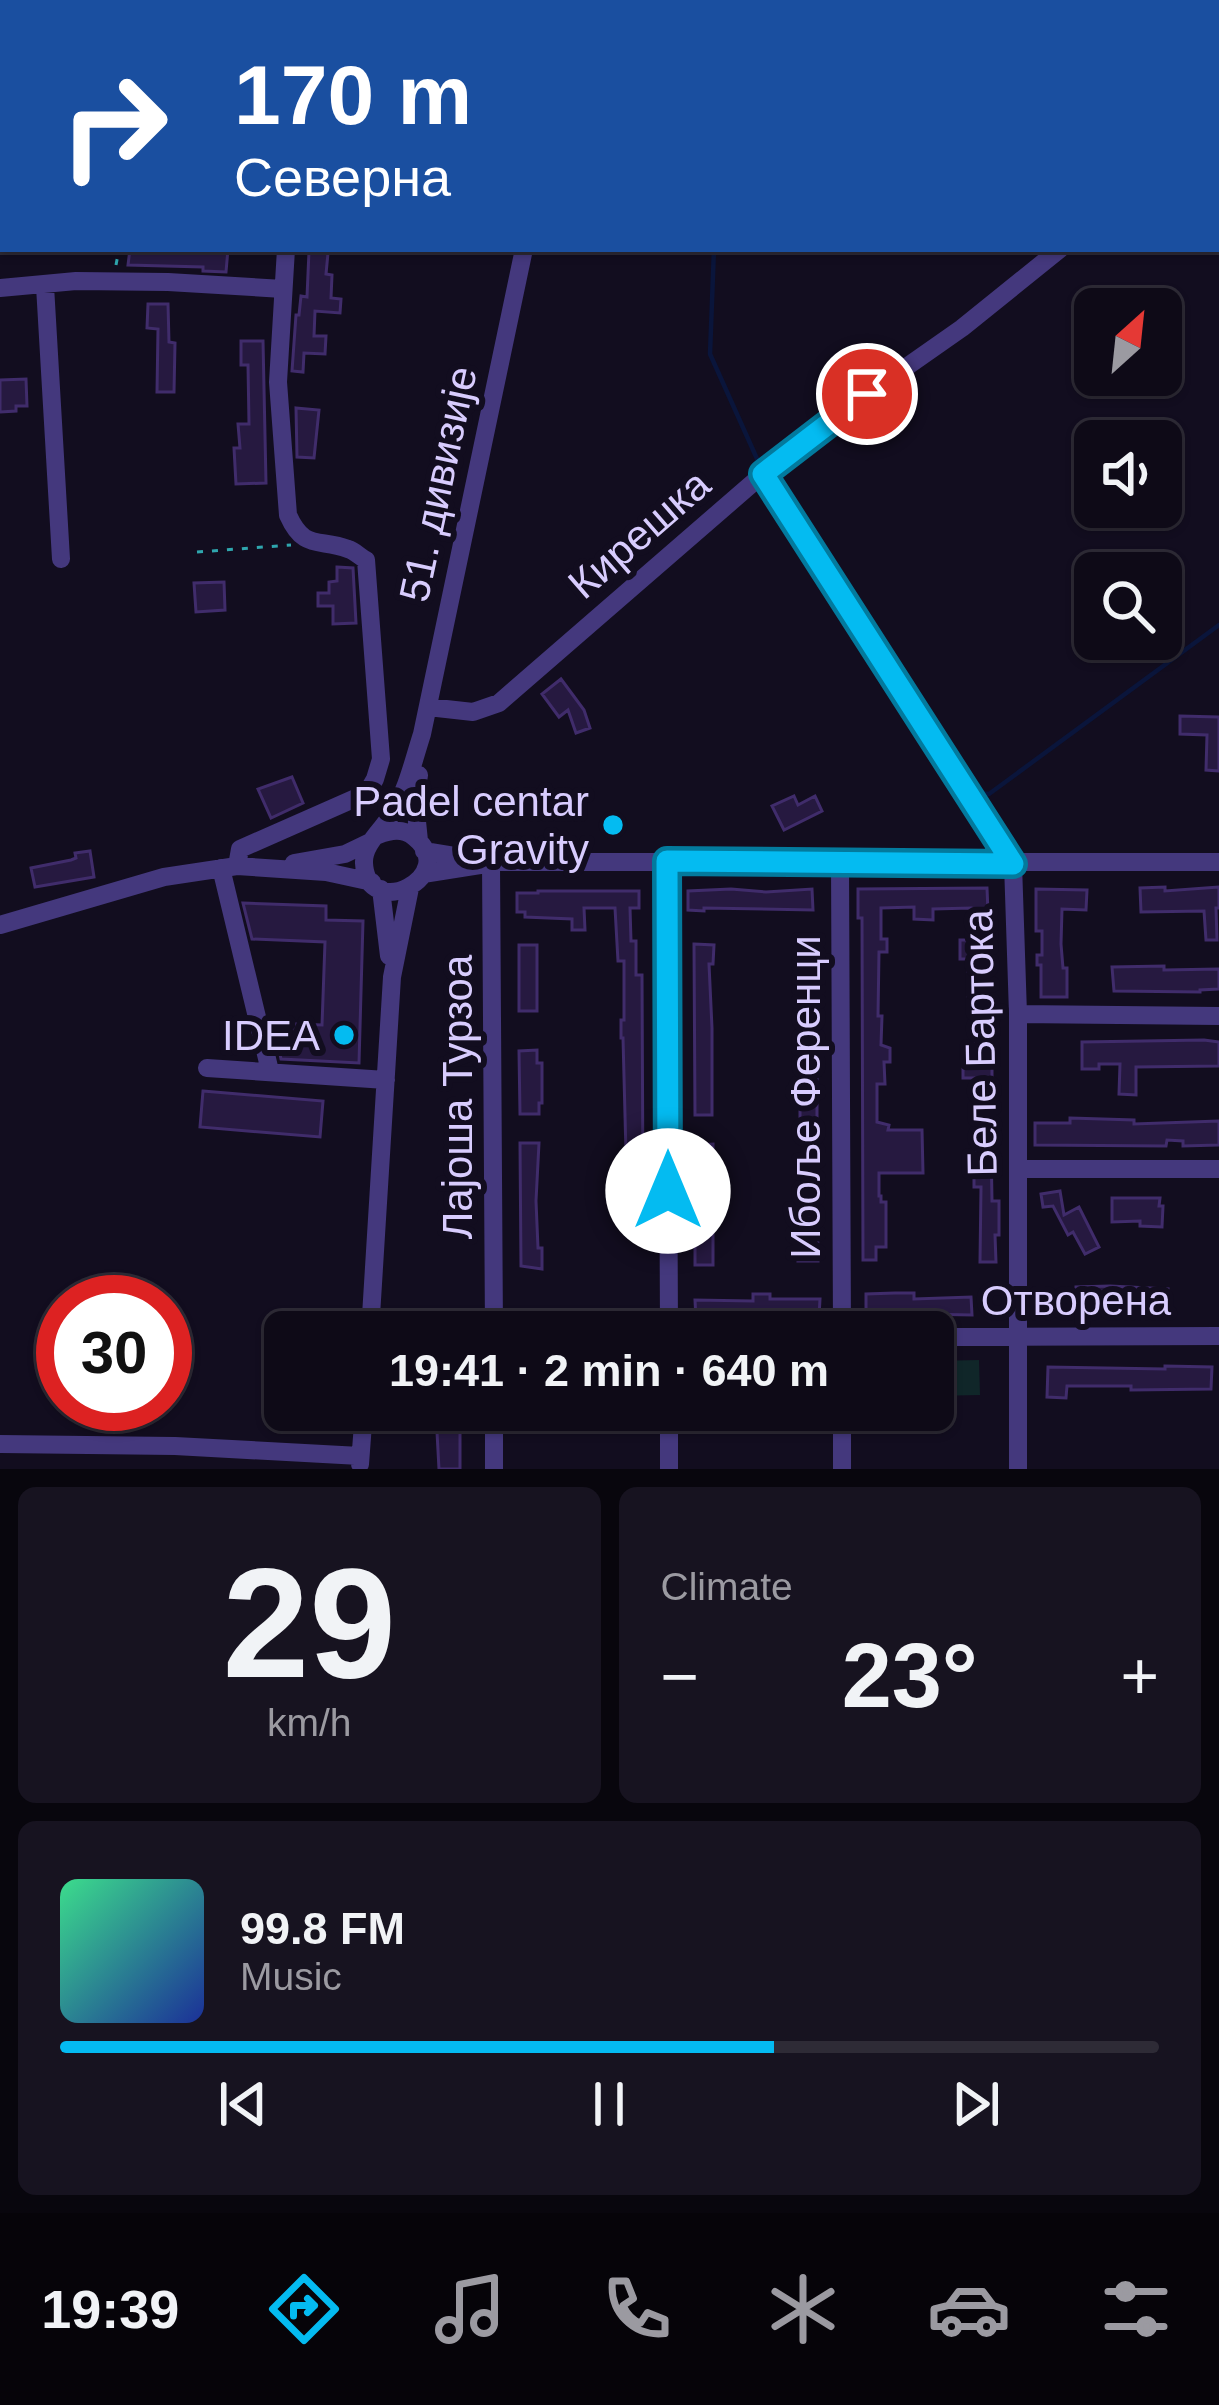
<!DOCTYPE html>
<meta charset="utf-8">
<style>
:root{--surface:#0e0a17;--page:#171320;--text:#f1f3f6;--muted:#9b9aa1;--line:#2e2b36;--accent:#04bbf1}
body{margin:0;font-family:Arial,sans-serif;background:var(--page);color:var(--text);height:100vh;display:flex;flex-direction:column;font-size:45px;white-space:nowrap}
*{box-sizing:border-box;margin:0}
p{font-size:39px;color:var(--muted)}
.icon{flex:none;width:66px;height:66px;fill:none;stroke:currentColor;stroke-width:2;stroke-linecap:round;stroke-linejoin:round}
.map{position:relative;height:1469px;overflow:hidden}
.details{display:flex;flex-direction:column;gap:18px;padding:18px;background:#08060d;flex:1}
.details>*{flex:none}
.banner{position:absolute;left:0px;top:0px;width:1221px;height:252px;box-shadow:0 3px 9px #0004,0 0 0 3px var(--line);background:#1a4fa0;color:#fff;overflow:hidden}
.needle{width:78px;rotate:27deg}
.fabs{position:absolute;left:1074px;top:288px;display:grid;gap:24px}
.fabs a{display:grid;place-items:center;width:108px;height:108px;border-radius:18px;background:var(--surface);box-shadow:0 3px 9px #0004,0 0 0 3px var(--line);font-size:60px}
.speed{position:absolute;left:36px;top:1275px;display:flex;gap:24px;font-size:60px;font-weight:700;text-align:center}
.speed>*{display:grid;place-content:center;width:156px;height:156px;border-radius:50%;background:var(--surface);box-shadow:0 3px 9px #0004,0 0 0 3px var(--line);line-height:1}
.speed .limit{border:18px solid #d22;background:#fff;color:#111}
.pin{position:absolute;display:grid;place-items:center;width:102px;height:102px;color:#fff;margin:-51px;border:6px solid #fff;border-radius:50%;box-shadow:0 3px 12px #0007}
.me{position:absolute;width:132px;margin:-66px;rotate:0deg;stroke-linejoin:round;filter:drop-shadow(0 0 9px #0008)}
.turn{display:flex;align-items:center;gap:42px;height:252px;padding:0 36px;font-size:54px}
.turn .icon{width:156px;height:156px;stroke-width:2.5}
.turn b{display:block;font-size:84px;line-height:102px}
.big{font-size:90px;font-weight:600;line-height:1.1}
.details .widget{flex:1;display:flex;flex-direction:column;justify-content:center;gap:18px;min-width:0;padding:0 42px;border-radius:18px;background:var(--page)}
.details .dial{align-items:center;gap:0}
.dial b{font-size:156px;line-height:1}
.song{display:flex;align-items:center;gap:36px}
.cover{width:144px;height:144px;border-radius:18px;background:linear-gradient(135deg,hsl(150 70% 55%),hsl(230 70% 35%))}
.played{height:12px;border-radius:6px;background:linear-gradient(90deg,var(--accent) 65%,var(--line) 65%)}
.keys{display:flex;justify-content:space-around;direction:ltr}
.heat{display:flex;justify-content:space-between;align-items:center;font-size:66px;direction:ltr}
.details .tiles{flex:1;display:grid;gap:18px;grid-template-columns:1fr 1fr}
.widget:last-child{grid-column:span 2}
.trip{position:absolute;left:264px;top:1311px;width:690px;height:120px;border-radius:18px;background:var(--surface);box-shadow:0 3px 9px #0004,0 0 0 3px var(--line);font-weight:600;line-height:120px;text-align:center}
.tabs{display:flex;height:192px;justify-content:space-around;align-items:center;background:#060409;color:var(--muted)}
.tabs .icon{width:84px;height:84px}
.tabs .current{color:var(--accent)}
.tabs b{font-size:54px;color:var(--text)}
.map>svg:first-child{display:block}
</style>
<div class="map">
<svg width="1219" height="1469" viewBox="0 0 1219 1469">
<rect width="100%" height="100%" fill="#120d1f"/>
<path fill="#102629" d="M 979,1360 L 980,1395 L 933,1396 L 933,1361 Z"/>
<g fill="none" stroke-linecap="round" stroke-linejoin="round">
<path stroke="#0a153b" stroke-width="4.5" d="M 724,3 L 725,0
M 714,249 L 710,354 L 758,461
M 977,791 L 978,793 L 989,794 L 1219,625"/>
</g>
<path fill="#261940" stroke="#402c6b" stroke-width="3" d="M 130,249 L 228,249 L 226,272 L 203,271 L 203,267 L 128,265 Z
M 309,251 L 328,253 L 326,274 L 332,275 L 331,298 L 341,299 L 340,313 L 315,311 L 314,336 L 326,336 L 325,354 L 304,353 L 303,372 L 292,371 L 296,315 L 299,315 L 301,296 L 307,297 Z
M 148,304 L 168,304 L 169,342 L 175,343 L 174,392 L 157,392 L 158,329 L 147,328 Z
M 241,341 L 263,341 L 266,483 L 236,484 L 234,448 L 240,448 L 238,424 L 249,424 L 248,365 L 241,365 Z
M 26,379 L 27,406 L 16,406 L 16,411 L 0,412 L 0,380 Z
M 296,408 L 319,410 L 314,458 L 297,457 Z
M 337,567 L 353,568 L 356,623 L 333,624 L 333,606 L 318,606 L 318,593 L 329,593 L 329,582 L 337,581 Z
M 224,582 L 225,610 L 196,612 L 194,583 Z
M 561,679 L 584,710 L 590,728 L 576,733 L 568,710 L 559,717 L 542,694 Z
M 1180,716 L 1219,717 L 1219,771 L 1206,770 L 1207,735 L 1180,734 Z
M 292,777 L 303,803 L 271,818 L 258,789 Z
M 794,796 L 798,805 L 815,796 L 822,811 L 784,830 L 772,806 Z
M 90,851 L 94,877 L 35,887 L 31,868 L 71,860 L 76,858 L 75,853 Z
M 1165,887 L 1165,891 L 1219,887 L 1219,908 L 1216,908 L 1217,940 L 1206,940 L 1204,911 L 1141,912 L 1140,888 Z
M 987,888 L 988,912 L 971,913 L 971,908 L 933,909 L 933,920 L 914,919 L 914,907 L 881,908 L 881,939 L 887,939 L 887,952 L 879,952 L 878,1016 L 882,1016 L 881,1045 L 890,1048 L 890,1062 L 884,1062 L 885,1084 L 877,1084 L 877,1122 L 889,1125 L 888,1130 L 922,1130 L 923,1173 L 879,1173 L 879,1196 L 881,1196 L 881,1202 L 886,1202 L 886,1247 L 876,1247 L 876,1260 L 863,1260 L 862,918 L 858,918 L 858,889 Z
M 731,889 L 766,892 L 812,889 L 813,910 L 704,908 L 704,911 L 688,910 L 688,891 Z
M 1036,889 L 1087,890 L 1086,910 L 1062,909 L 1061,944 L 1063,968 L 1067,968 L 1067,997 L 1041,997 L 1041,965 L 1037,965 L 1037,955 L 1042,955 L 1042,931 L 1036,931 Z
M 538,891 L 639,891 L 639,908 L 630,908 L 631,941 L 636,941 L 636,975 L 642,975 L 643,1192 L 627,1192 L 623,1038 L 621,1038 L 621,1020 L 624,1020 L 624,961 L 618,961 L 615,908 L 584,908 L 585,930 L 572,930 L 572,919 L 525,917 L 525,912 L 517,912 L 517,893 L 538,893 Z
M 243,903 L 326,906 L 326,920 L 363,921 L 359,1063 L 281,1059 L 274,1023 L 322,1025 L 325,942 L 252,939 Z
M 960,940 L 985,940 L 987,1017 L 992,1017 L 992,1111 L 975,1112 L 974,1078 L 963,1078 L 963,1068 L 973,1068 L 975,1007 L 968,1007 L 968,959 L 960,959 Z
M 800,941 L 817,941 L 817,1142 L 800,1142 Z
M 694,944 L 714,945 L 713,964 L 709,964 L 712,1028 L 712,1115 L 695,1115 Z
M 519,945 L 537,945 L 537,1011 L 519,1011 Z
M 1164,966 L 1164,970 L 1219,969 L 1219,989 L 1200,990 L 1200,992 L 1114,991 L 1112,967 Z
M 1204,1040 L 1219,1042 L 1219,1066 L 1136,1067 L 1136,1095 L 1119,1094 L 1120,1064 L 1099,1064 L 1099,1069 L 1082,1069 L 1082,1042 Z
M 537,1050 L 537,1063 L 542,1063 L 542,1103 L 539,1103 L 539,1114 L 520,1114 L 519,1051 Z
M 203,1091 L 323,1101 L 320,1137 L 200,1127 Z
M 1070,1118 L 1134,1120 L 1134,1124 L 1219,1121 L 1219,1145 L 1183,1146 L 1183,1141 L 1167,1140 L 1166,1146 L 1035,1145 L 1035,1123 L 1070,1123 Z
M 991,1142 L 992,1201 L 999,1201 L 999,1235 L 995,1235 L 996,1262 L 980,1262 L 981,1187 L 974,1187 L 974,1143 Z
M 520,1143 L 539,1143 L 536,1201 L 538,1248 L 542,1248 L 542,1269 L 521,1266 Z
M 713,1144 L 713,1265 L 695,1265 L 695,1145 Z
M 799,1167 L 817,1167 L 818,1261 L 798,1261 L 799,1242 L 801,1242 Z
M 1060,1191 L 1064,1215 L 1079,1207 L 1099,1247 L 1085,1254 L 1073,1232 L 1068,1235 L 1053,1206 L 1043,1207 L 1041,1194 Z
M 1112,1198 L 1160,1198 L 1159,1206 L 1163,1206 L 1162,1227 L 1140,1226 L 1140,1221 L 1112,1222 Z
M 1110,1286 L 1168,1289 L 1167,1313 L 1076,1310 L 1076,1287 Z
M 895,1293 L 914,1293 L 914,1299 L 971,1297 L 972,1315 L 866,1313 L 866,1294 Z
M 753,1294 L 770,1294 L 770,1299 L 820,1299 L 819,1317 L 696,1320 L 695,1300 L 753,1301 Z
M 1165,1366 L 1212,1367 L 1211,1389 L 1131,1390 L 1131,1386 L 1067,1386 L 1066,1398 L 1047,1397 L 1048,1367 L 1165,1369 Z
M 433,1410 L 454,1410 L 454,1432 L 460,1432 L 460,1469 L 439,1469 L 437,1432 L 430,1432 L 430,1413 Z"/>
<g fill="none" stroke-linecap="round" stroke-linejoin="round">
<path stroke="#2fa6ae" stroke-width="3" stroke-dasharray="6 9" stroke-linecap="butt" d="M 116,265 L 119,249
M 197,552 L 291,545
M 858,1426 L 952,1424"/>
<path stroke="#44387d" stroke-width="18" d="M 293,0 L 293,3
M 537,3 L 537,0
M 0,54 L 3,54
M 1218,121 L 1219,120
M 45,286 L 61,559
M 0,288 L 76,281 L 168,282 L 283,289
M 763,474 L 1013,864 L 1018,1014 L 1018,1469
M 428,707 L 473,712 L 499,703 L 763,474 L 835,417 L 962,328 L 1060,249
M 378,835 C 391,830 403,828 414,837 C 462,875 367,924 364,863 C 363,844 383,829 392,814 C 407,790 413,762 422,734 L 524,249
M 419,841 L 415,802 L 419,775
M 424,851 L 491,862 L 1219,862
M 667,861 L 669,1332
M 491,862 L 494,1332
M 840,862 L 842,1332
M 294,863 L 345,854 L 370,842
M 237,866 L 240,849 L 367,793 L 375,779 L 381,759 L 366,560 C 360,557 355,551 348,549 C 319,538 304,551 288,515 L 278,382 L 286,249
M 221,868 L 270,1071
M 423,874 L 480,865
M 381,889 L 389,956
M 0,925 L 164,877 L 237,866 L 326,872 L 372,882
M 1018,1014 L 1219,1016
M 207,1068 L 386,1080
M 1018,1169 L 1219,1169
M 370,1332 L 392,977 L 410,888
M 933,1337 L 1219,1336
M 494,1410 L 494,1469
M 669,1410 L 669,1469
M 842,1410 L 842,1469
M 0,1444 L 175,1446 L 360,1456
M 360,1464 L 364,1410"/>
</g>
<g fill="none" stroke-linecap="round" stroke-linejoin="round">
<defs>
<path id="route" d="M 668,1191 L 667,861 L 1013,864 L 763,474 L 867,394"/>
</defs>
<use href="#route" stroke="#037a9d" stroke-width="30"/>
<use href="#route" stroke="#04bbf1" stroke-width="21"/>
</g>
<g fill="#04bbf1" stroke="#120d1f" stroke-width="4.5">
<circle cx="613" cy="825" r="12"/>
<circle cx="344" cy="1035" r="12"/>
</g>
<g text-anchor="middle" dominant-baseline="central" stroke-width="12" stroke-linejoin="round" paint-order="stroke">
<g font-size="42" fill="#d8ccfe" stroke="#120d1f">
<text transform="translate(438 484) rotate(-78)">51. дивизије</text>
<text transform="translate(639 534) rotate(-41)">Кирешка</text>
<text transform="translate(980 1043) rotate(-91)">Беле Бартока</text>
<text transform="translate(457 1097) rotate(-90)">Лајоша Турзоа</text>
<text transform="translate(805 1097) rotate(-90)">Ибоље Ференци</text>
<text x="1076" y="1300">Отворена</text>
</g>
<g font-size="42" fill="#d8ccfe" stroke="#120d1f" text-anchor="end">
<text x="589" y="801">Padel centar<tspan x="589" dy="48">Gravity</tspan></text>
<text x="320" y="1035">IDEA</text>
</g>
</g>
</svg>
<div class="fabs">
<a><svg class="needle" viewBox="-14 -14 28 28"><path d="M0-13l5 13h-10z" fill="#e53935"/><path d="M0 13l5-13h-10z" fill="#9b9aa1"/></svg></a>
<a><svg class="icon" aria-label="sound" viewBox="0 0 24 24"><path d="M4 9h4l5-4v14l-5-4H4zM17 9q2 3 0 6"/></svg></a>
<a><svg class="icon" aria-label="search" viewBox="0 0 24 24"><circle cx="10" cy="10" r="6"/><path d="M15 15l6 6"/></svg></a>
</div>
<div class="speed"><div class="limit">30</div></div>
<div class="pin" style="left:867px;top:394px;background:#d93025"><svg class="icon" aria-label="arrive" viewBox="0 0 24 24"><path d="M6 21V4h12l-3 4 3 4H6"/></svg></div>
<svg class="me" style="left:668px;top:1191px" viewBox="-20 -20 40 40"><circle r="19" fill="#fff"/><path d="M0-13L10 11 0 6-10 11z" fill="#04bbf1"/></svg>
<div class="trip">19:41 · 2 min · 640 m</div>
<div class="banner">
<div class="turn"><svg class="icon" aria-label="right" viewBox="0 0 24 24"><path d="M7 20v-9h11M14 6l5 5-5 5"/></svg><div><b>170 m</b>Северна</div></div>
</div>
</div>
<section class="details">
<div class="tiles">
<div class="widget dial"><b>29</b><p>km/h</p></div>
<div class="widget"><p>Climate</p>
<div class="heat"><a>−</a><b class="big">23°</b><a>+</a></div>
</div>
<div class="widget">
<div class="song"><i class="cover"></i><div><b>99.8 FM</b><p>Music</p></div></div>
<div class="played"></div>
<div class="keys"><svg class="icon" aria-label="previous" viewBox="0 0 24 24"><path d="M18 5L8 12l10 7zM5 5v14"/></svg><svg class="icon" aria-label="pause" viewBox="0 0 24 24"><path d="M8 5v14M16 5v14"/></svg><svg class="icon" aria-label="next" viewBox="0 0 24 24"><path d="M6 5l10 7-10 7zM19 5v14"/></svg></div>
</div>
</div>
</section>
<nav class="tabs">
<b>19:39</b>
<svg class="icon current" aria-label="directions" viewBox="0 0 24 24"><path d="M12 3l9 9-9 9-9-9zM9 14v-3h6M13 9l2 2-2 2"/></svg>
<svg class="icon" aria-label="music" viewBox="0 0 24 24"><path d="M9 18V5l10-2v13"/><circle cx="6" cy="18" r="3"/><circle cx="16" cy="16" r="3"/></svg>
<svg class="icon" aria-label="phone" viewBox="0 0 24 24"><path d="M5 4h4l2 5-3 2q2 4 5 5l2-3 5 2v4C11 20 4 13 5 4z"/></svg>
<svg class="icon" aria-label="climate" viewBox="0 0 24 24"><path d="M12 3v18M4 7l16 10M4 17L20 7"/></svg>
<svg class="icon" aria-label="car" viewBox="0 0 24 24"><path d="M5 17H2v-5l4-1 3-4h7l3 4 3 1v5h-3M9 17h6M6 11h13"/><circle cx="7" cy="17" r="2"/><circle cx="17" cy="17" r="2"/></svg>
<svg class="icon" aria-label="filters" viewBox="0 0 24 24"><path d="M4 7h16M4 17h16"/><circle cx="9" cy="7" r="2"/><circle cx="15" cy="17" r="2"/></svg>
</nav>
